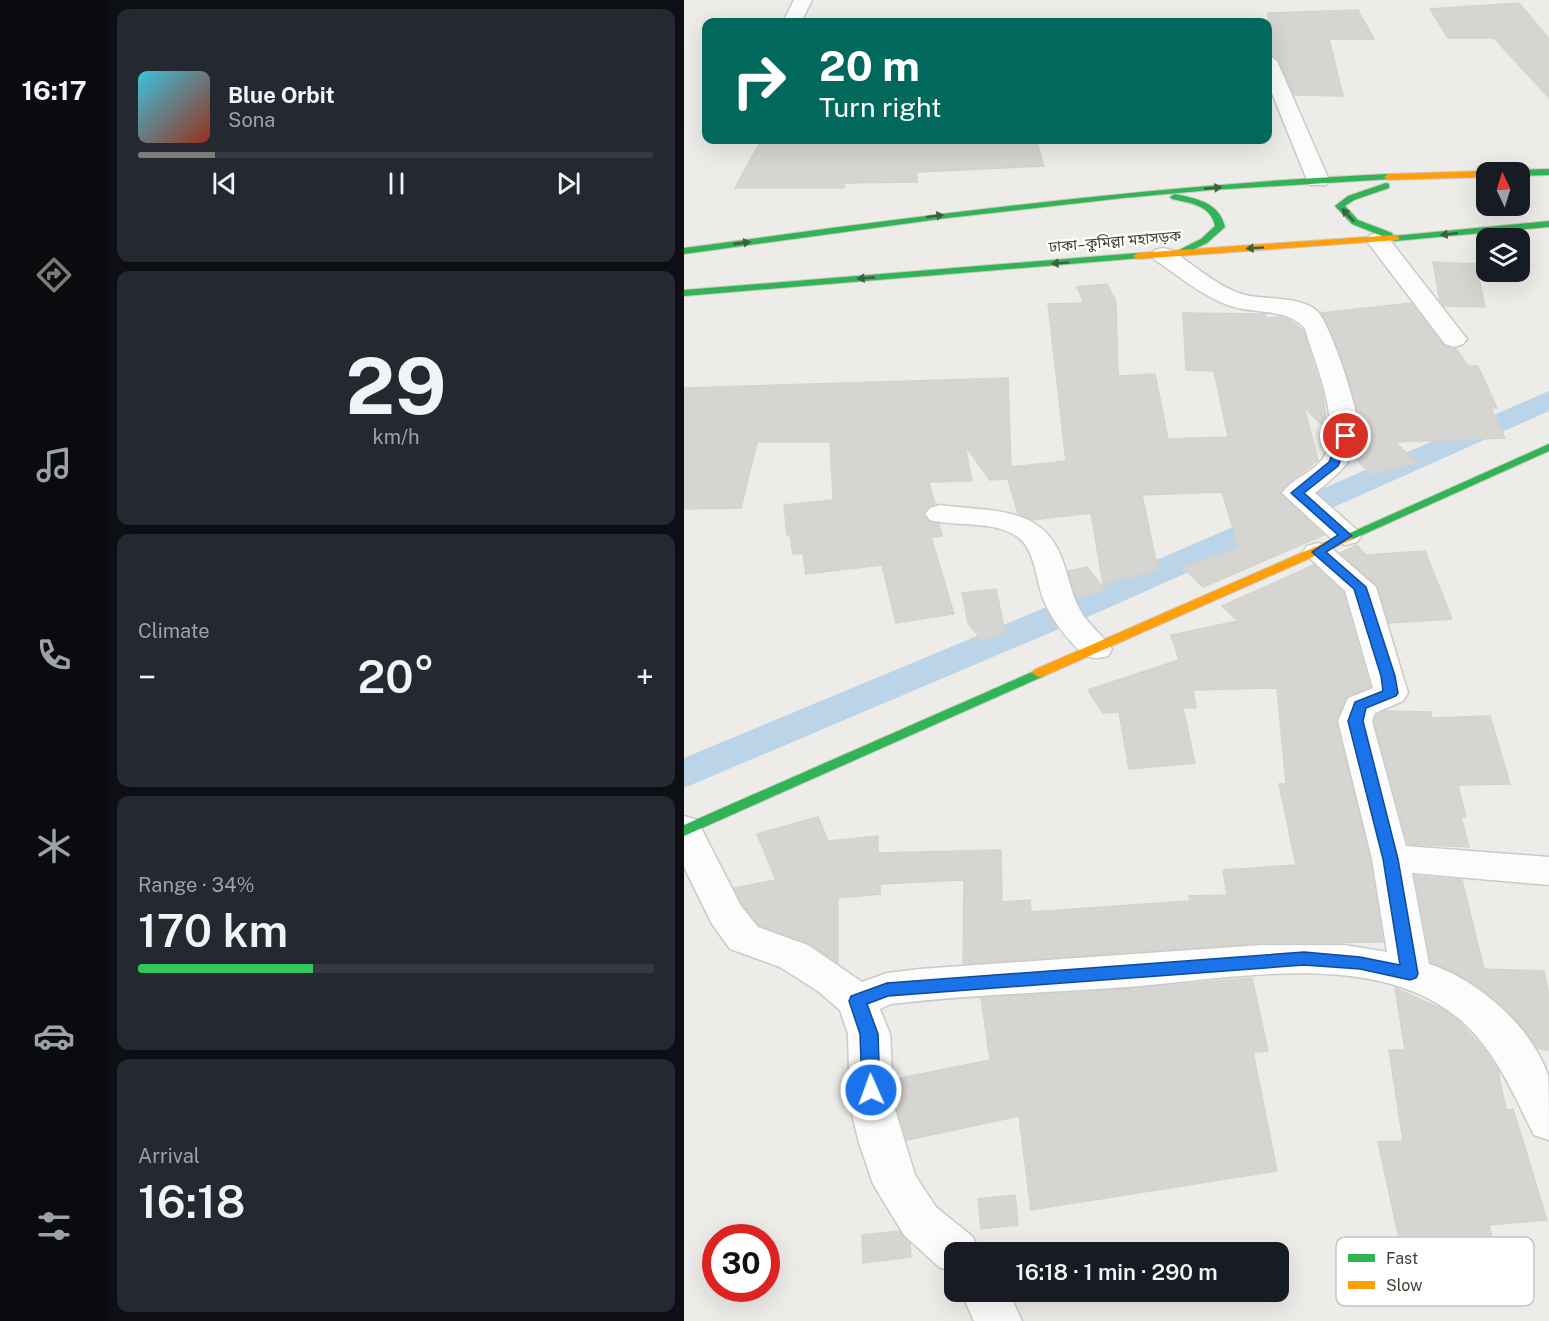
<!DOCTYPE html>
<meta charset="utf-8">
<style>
:root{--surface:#171b24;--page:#242831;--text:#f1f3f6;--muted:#9ea1a6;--line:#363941;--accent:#7e7b74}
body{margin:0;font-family:"Public Sans","Noto Sans Bengali",sans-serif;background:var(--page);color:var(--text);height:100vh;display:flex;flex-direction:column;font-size:22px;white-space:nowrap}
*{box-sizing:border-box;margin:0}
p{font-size:20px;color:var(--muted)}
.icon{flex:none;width:33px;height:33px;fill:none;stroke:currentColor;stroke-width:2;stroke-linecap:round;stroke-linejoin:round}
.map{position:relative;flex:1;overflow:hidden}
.details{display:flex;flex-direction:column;gap:9px;padding:9px;background:#0d0f14;width:576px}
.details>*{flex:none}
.guide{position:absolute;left:18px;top:18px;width:570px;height:126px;border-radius:12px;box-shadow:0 6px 24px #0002;background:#00695c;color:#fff;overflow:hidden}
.needle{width:39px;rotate:356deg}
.controls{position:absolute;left:792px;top:162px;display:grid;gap:12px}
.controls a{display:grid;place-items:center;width:54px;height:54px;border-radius:12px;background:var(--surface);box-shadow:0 6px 24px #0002;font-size:30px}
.speed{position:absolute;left:18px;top:1224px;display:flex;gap:12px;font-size:30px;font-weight:700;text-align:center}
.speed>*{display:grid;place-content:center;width:78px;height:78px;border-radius:50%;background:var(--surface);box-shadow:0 6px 24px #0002;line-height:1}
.speed .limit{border:9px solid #d22;background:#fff;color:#111}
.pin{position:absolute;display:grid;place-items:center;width:51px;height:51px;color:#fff;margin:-26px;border:3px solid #fff;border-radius:50%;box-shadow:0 2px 6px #0007}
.me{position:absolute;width:66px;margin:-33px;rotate:358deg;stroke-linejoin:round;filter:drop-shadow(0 0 4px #0008)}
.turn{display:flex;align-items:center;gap:21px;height:126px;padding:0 18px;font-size:27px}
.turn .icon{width:78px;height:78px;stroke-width:2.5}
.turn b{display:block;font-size:42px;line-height:51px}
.big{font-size:45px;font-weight:600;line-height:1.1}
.details .tile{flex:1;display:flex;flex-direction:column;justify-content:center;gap:9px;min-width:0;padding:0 21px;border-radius:12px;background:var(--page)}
.details .dial{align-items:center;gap:0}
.dial b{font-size:78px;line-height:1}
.song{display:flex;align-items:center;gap:18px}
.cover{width:72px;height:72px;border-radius:9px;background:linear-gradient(135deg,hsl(190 70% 55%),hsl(10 70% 35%))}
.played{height:6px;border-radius:3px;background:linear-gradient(90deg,var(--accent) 15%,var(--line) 15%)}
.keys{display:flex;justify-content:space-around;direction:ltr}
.heat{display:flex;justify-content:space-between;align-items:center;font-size:33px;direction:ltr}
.charge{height:9px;border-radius:4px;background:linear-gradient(90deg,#34c759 34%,var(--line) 0)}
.trip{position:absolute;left:260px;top:1242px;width:345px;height:60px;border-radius:12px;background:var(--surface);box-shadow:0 6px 24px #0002;font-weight:600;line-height:60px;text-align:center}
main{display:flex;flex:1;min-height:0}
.tab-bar{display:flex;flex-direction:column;width:108px;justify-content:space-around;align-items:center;background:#090b0e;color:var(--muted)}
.tab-bar .icon{width:42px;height:42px}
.tab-bar .selected{color:var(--accent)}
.tab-bar b{font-size:27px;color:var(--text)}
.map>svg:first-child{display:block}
</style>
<main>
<nav class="tab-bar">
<b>16:17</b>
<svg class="icon selected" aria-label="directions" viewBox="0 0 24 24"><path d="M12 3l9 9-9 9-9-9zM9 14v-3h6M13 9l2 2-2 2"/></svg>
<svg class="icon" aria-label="music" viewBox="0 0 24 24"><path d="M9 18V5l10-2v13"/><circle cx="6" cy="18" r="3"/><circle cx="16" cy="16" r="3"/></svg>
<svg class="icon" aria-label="phone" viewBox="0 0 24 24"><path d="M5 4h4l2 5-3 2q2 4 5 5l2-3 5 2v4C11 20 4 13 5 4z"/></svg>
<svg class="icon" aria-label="climate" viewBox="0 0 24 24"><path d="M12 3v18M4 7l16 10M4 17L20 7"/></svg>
<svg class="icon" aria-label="car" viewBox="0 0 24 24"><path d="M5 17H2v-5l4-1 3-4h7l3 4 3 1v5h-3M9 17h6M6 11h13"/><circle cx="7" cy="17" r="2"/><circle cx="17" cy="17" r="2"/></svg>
<svg class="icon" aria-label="filters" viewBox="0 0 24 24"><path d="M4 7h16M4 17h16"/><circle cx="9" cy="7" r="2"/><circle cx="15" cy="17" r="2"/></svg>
</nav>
<section class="details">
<div class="tile">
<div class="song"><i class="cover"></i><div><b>Blue Orbit</b><p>Sona</p></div></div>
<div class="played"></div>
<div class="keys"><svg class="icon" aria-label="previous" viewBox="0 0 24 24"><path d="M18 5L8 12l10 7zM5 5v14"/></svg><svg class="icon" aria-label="pause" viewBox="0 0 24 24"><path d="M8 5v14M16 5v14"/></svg><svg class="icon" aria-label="next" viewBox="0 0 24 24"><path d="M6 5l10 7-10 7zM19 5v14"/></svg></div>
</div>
<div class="tile dial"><b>29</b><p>km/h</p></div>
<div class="tile"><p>Climate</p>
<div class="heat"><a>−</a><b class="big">20°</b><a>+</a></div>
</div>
<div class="tile"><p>Range · 34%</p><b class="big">170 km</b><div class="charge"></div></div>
<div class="tile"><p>Arrival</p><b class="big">16:18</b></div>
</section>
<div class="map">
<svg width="865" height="1321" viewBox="0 0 865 1321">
<rect width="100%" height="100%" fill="#edece8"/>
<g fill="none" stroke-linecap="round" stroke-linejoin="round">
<path fill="#bcd4e7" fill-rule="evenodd" d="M 865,391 L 865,411 L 415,612 L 0,788 L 0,758 L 389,596 Z"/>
</g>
<path fill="#d7d5d1" stroke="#d5d3ce" stroke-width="1.5" d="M 835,3 L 865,39 L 865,98 L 810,38 L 764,38 L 746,9 Z
M 674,10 L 690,39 L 645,39 L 659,96 L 610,95 L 595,60 L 584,53 L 584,13 Z
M 77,140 L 218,143 L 218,140 L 352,140 L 360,166 L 233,172 L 233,182 L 160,183 L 160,188 L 51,188 Z
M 749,262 L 792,264 L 801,307 L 760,306 L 756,301 Z
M 423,284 L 432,302 L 434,376 L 471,374 L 484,439 L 544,437 L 530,371 L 502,370 L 499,313 L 582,314 L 582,318 L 596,317 L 605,320 L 619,330 L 639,396 L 644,431 L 620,407 L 634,460 L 606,482 L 596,493 L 640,535 L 519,587 L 499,567 L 555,548 L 538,492 L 458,495 L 474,570 L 419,584 L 407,513 L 348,520 L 334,514 L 324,479 L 306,480 L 281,445 L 288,481 L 245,482 L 251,504 L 244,507 L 239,514 L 244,521 L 255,524 L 258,536 L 247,537 L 270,614 L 212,623 L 198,565 L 122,574 L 119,553 L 109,554 L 106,534 L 103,535 L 100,505 L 149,500 L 146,442 L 73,442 L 57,508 L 0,509 L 0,388 L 324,378 L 327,467 L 382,461 L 364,304 L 400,303 L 393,287 Z
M 727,303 L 759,345 L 772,349 L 784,366 L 794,366 L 813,408 L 807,408 L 821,438 L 711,442 L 733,463 L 687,474 L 670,457 L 677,438 L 674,412 L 655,350 L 637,313 Z
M 673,545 L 682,555 L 741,551 L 768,619 L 705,623 L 693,585 L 656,553 Z
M 630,565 L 659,592 L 686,687 L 662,697 L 652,722 L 686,859 L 699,942 L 578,943 L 279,964 L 280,880 L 196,884 L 196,894 L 154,898 L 154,963 L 125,943 L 75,925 L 59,905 L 50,888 L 92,880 L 73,834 L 134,817 L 144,841 L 194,836 L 194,853 L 317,850 L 318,902 L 346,900 L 347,912 L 506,901 L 505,896 L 543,895 L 539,870 L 612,865 L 595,784 L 602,784 L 593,688 L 509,690 L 512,708 L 499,708 L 511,763 L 445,769 L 435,712 L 419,713 L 404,690 L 495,660 L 487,635 L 554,621 L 538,606 Z
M 403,567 L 421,590 L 393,598 L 384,571 Z
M 312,589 L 321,632 L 298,640 L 284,623 L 278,593 Z
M 701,711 L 747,712 L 748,718 L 806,716 L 826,784 L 774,785 L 782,817 L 777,817 L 785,847 L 724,844 L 690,721 L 693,715 Z
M 731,876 L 778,880 L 800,969 L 860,971 L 865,996 L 865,1050 L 853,1048 L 833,1021 L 801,991 L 783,979 L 747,962 Z
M 568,978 L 584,1051 L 569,1052 L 593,1171 L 347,1210 L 335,1116 L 223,1140 L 212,1106 L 211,1079 L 306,1060 L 297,998 L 429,990 Z
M 711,988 L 758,1009 L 774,1021 L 800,1049 L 814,1070 L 822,1110 L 829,1109 L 863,1220 L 805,1225 L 811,1247 L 718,1252 L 694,1142 L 719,1141 L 705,1050 L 721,1050 Z
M 331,1195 L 334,1225 L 297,1229 L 294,1199 Z
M 215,1231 L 226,1243 L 227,1257 L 179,1263 L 178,1235 Z"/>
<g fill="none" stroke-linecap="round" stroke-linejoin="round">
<defs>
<path id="street" d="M 110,0 L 128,0 L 117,22 L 99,22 Z
M 584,55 L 593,61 L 645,180 L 642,185 L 626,185 L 623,180 L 584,83 Z
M 694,233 L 702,235 L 779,334 L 783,339 L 779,344 L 770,347 L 761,344 L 682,240 L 686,235 Z
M 479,248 L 487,250 C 510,265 535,288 561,295 C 582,300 614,296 632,310 C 646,321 679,421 675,438 C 668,464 651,477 631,493 L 673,530 L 677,536 L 673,542 L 662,545 L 651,542 L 598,493 C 608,479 627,473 638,460 C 661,429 630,362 621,329 C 605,308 570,314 547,306 C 519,297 495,276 471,260 L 467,255 L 471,250 Z
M 256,505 C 301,512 355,504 376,554 C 384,572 386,592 396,610 C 404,625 419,635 428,649 L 424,656 C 406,661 400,656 388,643 C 377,631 367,617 360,601 C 352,582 352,552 335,538 C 312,520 273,527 246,520 L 241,514 L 246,508 Z
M 634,543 L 645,546 L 692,587 L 724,693 L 719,701 L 691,713 L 688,721 L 722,846 L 865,857 L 865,885 L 728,873 L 745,964 C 793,979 847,1026 864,1075 C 865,1090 865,1123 865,1140 L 850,1135 C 826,1087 806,1037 759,1007 C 670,949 530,982 429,988 C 356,993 281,995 207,1004 L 196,1009 L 206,1034 L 210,1106 L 231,1175 L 252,1207 L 289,1237 L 295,1252 L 270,1252 L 270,1272 L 255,1267 L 220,1235 L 189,1184 L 175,1143 L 166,1106 L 164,1034 L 156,1010 L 135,992 L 96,967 L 46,949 L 28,924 L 0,867 L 0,816 L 13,820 L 57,906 L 74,927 L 124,945 L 178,982 L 203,973 L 236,969 L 578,945 L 660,945 L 703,952 L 688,859 L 654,721 L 664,698 L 689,688 L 661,591 L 619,552 L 623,546 Z
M 277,1292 L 325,1292 L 338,1321 L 290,1321 Z"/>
<path id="fast" d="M 865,169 L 865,175 L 836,176 L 836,172 L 832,172 L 836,170 Z
M 704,174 L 707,175 L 707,179 L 527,190 L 439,198 L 263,218 L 0,254 L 0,248 C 234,216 468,185 704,174 Z
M 702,183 L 705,184 L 705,188 L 670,200 L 661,206 L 674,220 L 708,233 L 709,236 L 865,221 L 865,227 L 711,241 L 668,224 L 651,206 L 664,196 Z
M 491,194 C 513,199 535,202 541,227 L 523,243 L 500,254 L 495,251 L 497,249 L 517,239 L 531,226 C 527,205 506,203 488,199 L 486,197 Z
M 454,253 L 457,254 L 457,258 L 0,296 L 0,290 Z
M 865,444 L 865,451 L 667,540 L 663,541 L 657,537 Z
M 355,669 L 360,670 L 362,673 L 360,676 L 0,836 L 0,825 Z"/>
<path id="slow" d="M 802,171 L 805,172 L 802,172 L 802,177 L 704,180 L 700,177 L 704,174 Z
M 711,235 L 716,238 L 714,240 L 454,259 L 449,256 L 454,253 Z
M 663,533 L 667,534 L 669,537 L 667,540 L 360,676 L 355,677 L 348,673 L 350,670 Z"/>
</defs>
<use href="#street" stroke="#cbcac6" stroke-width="3"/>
<use href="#fast" stroke="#ccc9bf" stroke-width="2"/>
<use href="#slow" stroke="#ccc9bf" stroke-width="2"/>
<use href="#street" fill="#fcfcfc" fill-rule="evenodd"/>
<use href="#fast" fill="#30b455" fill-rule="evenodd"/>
<use href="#slow" fill="#ff9f0a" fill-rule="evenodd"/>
</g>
<defs><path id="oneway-solid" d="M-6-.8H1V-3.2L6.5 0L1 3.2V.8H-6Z" transform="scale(1.5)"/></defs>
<g fill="#3d613f">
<use href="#oneway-solid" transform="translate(529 188) rotate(-5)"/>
<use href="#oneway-solid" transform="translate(664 215) rotate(-133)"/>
<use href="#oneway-solid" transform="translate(251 216) rotate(-8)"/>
<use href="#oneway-solid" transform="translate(765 234) rotate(174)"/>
<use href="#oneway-solid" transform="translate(58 243) rotate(-8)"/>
<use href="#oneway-solid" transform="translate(571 248) rotate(176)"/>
<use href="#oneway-solid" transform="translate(376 263) rotate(176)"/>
<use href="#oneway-solid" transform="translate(182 278) rotate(175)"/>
</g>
<path fill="#1a73e8" stroke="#114b97" stroke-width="1.5" d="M 658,433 L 667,436 L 654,466 L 620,493 L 668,536 L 642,552 L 682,587 L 711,676 L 714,693 L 712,696 L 682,708 L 679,721 L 714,859 L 734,974 L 732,978 L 726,980 L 676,969 L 620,965 L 204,996 L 183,1004 L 194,1034 L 196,1090 L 193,1095 L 187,1097 L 181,1095 L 178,1090 L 176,1034 L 165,1001 L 167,996 L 203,983 L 620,952 L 676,957 L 716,965 L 699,859 L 664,721 L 671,702 L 699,691 L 697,676 L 670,589 L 628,552 L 654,535 L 607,493 L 645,462 Z"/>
<g text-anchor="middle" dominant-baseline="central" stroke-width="4.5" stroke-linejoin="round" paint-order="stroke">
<g font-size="15" fill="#423e35" stroke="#fff">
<text transform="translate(431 241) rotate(-5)">ঢাকা–কুমিল্লা মহাসড়ক</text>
</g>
</g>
<rect x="652" y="1237" width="198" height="69" rx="9" fill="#fff" stroke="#c6c5c2" stroke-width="1.5"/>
<rect x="664" y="1254" width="27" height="8" fill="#30b455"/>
<rect x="664" y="1281" width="27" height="8" fill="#ff9f0a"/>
<g font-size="16" fill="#423e35">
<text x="702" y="1264">Fast</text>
<text x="702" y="1291">Slow</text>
</g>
</svg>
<div class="controls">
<a><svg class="needle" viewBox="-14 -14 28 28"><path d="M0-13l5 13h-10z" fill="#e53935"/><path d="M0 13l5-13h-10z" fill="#9ea1a6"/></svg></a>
<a><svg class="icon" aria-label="layers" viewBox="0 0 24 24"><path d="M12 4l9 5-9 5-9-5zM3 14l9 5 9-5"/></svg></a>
</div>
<div class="speed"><div class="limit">30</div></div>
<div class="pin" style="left:662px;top:436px;background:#d93025"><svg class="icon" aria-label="arrive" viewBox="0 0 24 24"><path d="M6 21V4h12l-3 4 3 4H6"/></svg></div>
<svg class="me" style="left:187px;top:1090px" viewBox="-20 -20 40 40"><circle r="17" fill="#1a73e8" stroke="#fff" stroke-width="3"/><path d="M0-11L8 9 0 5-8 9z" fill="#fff"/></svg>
<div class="trip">16:18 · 1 min · 290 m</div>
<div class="guide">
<div class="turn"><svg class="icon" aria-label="right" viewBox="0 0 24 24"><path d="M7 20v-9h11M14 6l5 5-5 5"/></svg><div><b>20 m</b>Turn right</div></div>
</div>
</div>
</main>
